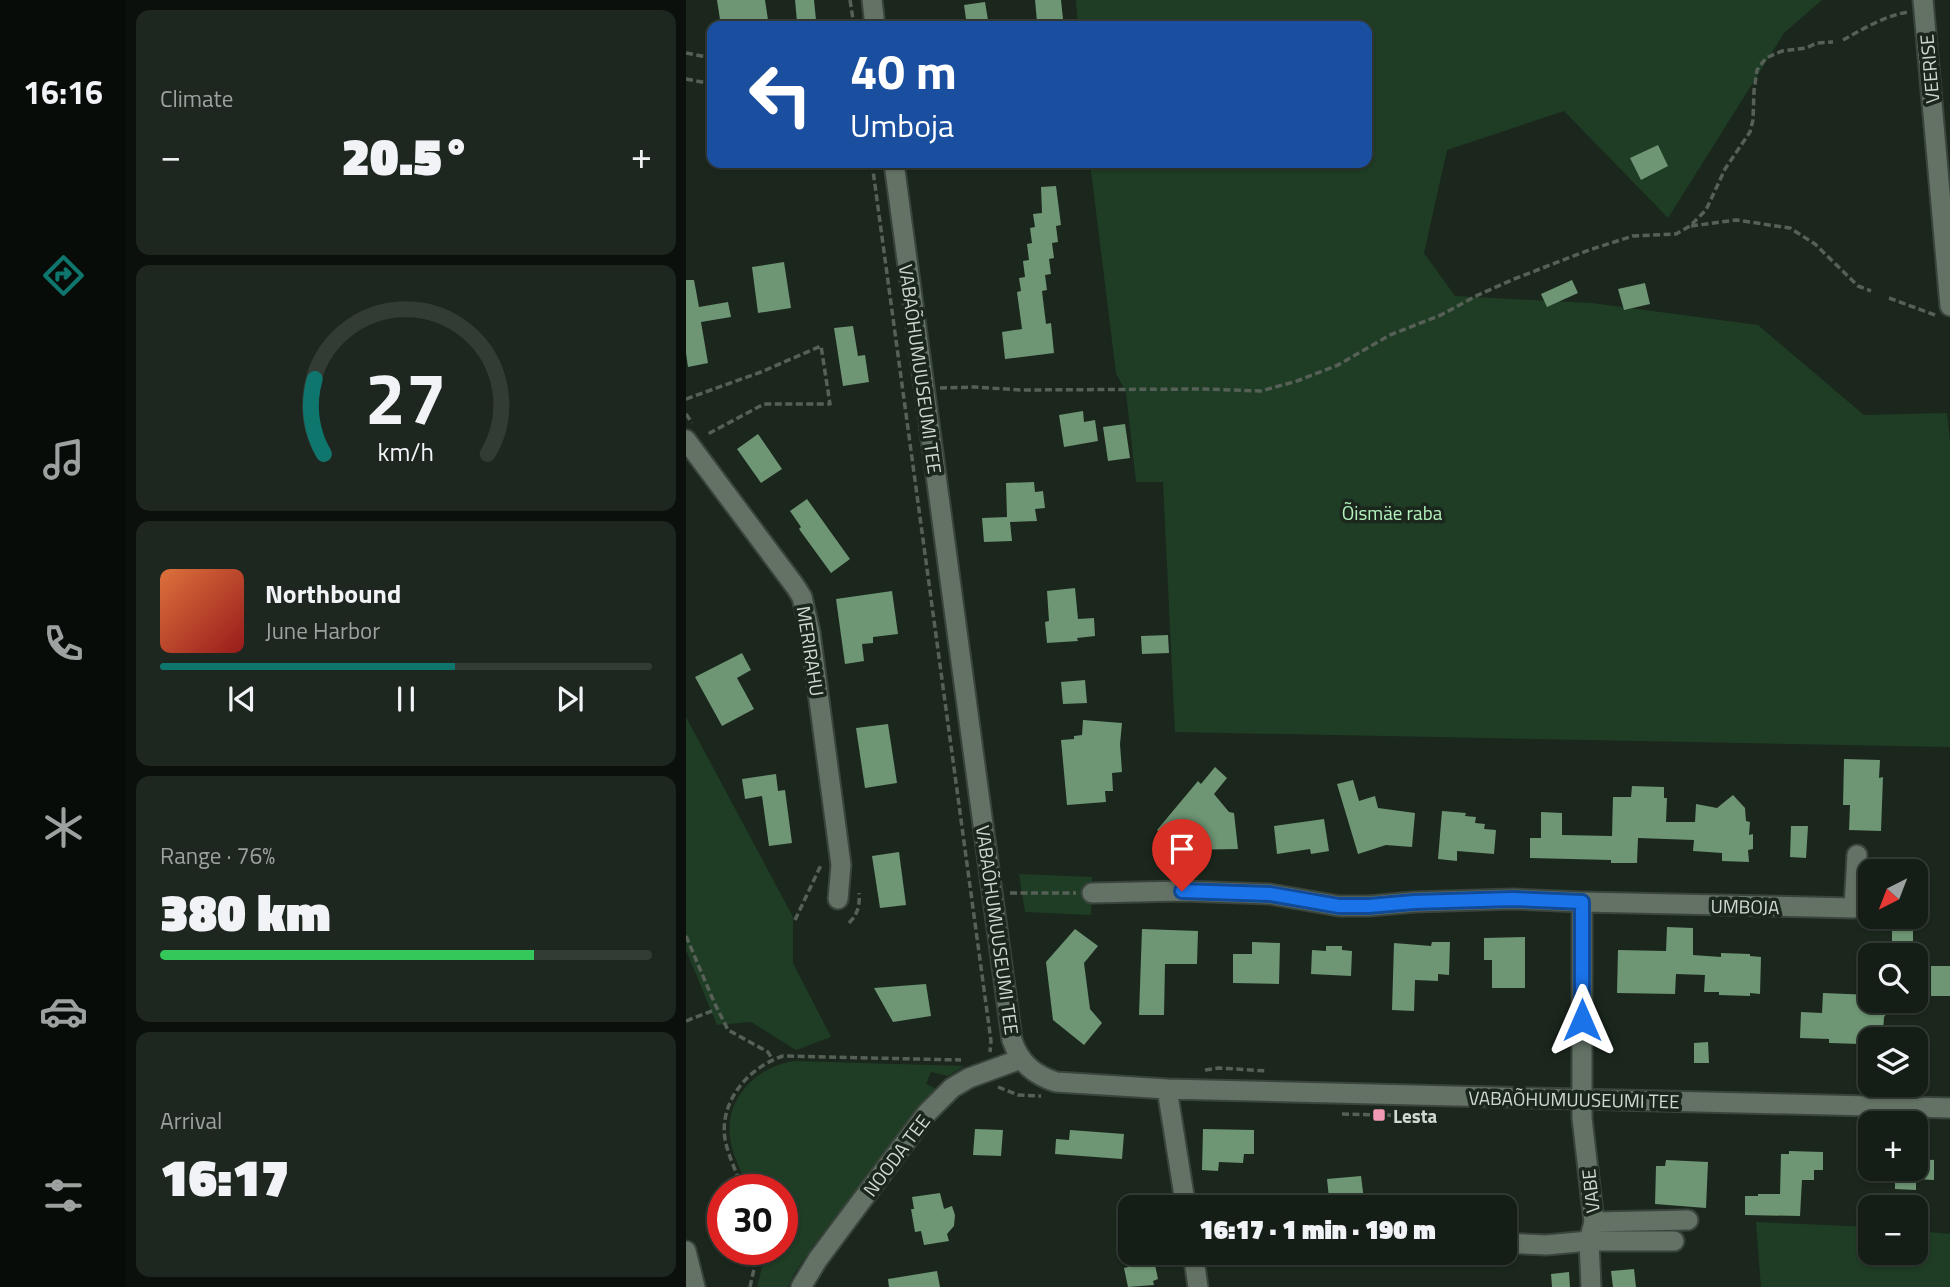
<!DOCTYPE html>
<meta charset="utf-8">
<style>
:root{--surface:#141d16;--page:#1d261f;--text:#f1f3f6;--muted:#9da2a1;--line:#333b35;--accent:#0f766e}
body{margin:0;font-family:"Titillium Web",sans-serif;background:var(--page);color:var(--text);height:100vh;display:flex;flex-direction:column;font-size:26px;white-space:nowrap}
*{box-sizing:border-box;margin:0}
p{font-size:23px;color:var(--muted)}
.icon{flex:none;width:38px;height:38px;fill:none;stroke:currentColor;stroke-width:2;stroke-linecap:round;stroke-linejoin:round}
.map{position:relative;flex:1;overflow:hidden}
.panel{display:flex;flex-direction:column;gap:10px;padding:10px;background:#0b100c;width:560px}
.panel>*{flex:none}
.hud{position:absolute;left:21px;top:21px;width:665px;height:147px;border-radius:14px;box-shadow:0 2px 5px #0004,0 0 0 2px var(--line);background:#1a4fa0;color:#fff;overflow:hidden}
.needle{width:46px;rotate:222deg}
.controls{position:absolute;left:1172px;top:859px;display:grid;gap:14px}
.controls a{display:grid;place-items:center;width:70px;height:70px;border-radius:14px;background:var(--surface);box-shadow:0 2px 5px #0004,0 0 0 2px var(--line);font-size:35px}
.speed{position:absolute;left:21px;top:1174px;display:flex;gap:14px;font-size:35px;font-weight:700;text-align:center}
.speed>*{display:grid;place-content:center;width:91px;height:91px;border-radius:50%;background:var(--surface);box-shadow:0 2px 5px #0004,0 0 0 2px var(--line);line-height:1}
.speed .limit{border:10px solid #d22;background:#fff;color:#111}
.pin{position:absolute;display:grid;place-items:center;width:60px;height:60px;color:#fff;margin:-72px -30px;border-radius:50% 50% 50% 0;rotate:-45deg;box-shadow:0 0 7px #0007}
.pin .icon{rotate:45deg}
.me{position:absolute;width:77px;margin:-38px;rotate:0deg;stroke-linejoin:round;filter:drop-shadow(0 0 5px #0008)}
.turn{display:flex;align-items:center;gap:24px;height:147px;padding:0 28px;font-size:32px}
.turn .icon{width:91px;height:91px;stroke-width:2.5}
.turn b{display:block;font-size:49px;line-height:60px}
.big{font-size:52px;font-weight:800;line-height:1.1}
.panel .card{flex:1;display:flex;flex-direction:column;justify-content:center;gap:10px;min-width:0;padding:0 24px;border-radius:14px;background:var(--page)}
.panel .dial{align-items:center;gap:0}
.dial svg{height:182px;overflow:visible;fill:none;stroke:var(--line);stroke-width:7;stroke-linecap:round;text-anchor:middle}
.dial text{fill:var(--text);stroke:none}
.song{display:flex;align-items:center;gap:21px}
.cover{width:84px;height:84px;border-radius:10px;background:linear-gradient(135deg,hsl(20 70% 55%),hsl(0 70% 35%))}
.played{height:7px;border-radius:4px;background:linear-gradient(90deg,var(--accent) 60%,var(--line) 60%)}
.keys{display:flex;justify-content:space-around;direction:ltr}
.heat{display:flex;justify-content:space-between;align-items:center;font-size:38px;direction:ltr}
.charge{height:10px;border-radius:5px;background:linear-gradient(90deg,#34c759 76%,var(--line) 0)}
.trip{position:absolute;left:432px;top:1195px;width:399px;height:70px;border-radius:14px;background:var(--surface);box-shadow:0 2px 5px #0004,0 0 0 2px var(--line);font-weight:800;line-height:70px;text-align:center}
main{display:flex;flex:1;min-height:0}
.tabs{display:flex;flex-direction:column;width:126px;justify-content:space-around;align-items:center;background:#080c09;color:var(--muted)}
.tabs .icon{width:49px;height:49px}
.tabs .selected{color:var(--accent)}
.tabs b{font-size:32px;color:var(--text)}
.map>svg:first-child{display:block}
</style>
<main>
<nav class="tabs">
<b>16:16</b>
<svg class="icon selected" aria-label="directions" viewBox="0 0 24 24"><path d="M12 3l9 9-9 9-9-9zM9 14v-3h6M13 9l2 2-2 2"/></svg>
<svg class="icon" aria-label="music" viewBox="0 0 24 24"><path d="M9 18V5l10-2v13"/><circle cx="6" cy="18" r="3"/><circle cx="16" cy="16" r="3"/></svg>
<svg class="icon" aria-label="phone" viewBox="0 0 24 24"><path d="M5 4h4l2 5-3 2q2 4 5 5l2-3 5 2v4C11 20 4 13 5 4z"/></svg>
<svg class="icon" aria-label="climate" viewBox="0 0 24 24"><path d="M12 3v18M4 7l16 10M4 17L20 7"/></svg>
<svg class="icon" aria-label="car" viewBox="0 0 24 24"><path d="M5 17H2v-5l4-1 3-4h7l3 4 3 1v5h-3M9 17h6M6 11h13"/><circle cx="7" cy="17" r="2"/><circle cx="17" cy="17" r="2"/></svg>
<svg class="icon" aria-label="filters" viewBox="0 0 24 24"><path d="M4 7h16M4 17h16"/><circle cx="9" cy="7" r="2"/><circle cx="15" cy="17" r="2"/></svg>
</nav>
<section class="panel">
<div class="card"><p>Climate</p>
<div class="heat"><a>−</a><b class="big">20.5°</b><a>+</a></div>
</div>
<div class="card dial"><svg viewBox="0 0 100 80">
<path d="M14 69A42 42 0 1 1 86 69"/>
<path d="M14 69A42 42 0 0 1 10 36" stroke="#0f766e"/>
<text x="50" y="56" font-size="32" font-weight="700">27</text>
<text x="50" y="72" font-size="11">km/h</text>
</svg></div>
<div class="card">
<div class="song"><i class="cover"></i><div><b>Northbound</b><p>June Harbor</p></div></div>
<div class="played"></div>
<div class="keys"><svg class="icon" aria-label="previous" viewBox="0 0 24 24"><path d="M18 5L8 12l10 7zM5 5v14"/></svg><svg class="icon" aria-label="pause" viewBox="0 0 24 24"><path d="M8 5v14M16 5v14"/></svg><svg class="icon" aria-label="next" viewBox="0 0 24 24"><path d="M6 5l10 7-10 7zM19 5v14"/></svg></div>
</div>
<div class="card"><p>Range · 76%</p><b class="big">380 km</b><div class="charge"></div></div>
<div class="card"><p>Arrival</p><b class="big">16:17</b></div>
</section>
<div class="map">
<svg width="1264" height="1287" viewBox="0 0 1264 1287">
<rect width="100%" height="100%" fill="#1b271d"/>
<path fill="#1e3d24" d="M 390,0 L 1136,0 L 1098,33 L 982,218 L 878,111 L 761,150 L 738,253 L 769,296 L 906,303 L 1072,325 L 1178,415 L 1261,413 L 1264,443 L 1264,747 L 489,732 L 477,482 L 450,482 L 440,393 L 430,373 L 404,163 L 681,163 L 681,26 L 392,26 Z
M 0,717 L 107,917 L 107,963 L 145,1037 L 110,1050 L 65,1022 L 31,1025 L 0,950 Z
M 333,874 L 406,877 L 405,915 L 339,912 Z
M 108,1061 L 278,1066 L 262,1076 L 245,1072 L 240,1084 L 249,1088 L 127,1246 L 108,1274 L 102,1287 L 71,1287 L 75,1271 L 78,1250 L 96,1250 L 96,1190 L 63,1190 C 57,1175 48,1159 45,1143 C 36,1101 69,1067 108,1061 Z
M 1070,1222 L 1185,1227 L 1185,1253 L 1230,1253 L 1230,1231 L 1264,1234 L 1264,1287 L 1075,1287 Z"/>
<path fill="#6e9574" d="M 31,0 L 79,0 L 82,20 L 35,26 Z
M 109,0 L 128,0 L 130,20 L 111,22 Z
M 349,0 L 375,0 L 377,19 L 351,22 Z
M 299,2 L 303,26 L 281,26 L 278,5 Z
M 972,145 L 982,166 L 955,180 L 944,158 Z
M 370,186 L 375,225 L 370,226 L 372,242 L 366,243 L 368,258 L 363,259 L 365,274 L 359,275 L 361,290 L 356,291 L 360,324 L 365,323 L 368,353 L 319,359 L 316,332 L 336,329 L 331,292 L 335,291 L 333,278 L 339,277 L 337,261 L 343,260 L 341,244 L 346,243 L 344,228 L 349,227 L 347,214 L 356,213 L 355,187 Z
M 98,262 L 105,308 L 72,313 L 66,267 Z
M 0,280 L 8,280 L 13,307 L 42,302 L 45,317 L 15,322 L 22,363 L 2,367 L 0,353 Z
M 886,280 L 892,293 L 861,307 L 855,294 Z
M 959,283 L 964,304 L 938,310 L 932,289 Z
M 167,326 L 172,356 L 179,355 L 183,382 L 157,386 L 148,328 Z
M 397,411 L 398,422 L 409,420 L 412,441 L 378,447 L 373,415 Z
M 439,424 L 444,458 L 422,461 L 417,427 Z
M 72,434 L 96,469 L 75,483 L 51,449 Z
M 348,482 L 349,492 L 357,491 L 359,508 L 349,509 L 351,521 L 324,522 L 326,541 L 298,542 L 296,518 L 321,517 L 320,483 Z
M 121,499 L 164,559 L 145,573 L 113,529 L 115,527 L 104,511 Z
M 389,588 L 392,619 L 408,618 L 409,636 L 391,638 L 392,641 L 361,643 L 359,622 L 363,621 L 361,591 Z
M 206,591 L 212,634 L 187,637 L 187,643 L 176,644 L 178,661 L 159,664 L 150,599 Z
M 482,635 L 483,653 L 456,654 L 455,636 Z
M 56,653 L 65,670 L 51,678 L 68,709 L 36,726 L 9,677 Z
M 399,680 L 401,703 L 377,704 L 375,682 Z
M 397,720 L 436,723 L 434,744 L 436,772 L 426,773 L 427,791 L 419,791 L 420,802 L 381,805 L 375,740 L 388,739 L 388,736 L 396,735 Z
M 202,724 L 211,783 L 179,788 L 170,728 Z
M 1158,759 L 1194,760 L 1193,778 L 1197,777 L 1195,831 L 1163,830 L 1164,805 L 1157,805 Z
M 529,767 L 541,778 L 528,794 L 543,812 L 548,813 L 552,849 L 494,850 L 471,830 L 512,781 L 515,784 Z
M 90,774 L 92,791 L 99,790 L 106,843 L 83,846 L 76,796 L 59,799 L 56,779 Z
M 667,780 L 673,801 L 689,796 L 692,808 L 729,813 L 726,847 L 700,845 L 672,854 L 651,784 Z
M 946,786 L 978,787 L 978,798 L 981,798 L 980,822 L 1009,822 L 1010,804 L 1031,808 L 1047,795 L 1059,808 L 1060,821 L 1064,822 L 1063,835 L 1067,834 L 1067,849 L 1062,850 L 1063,862 L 1036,861 L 1036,853 L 1007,851 L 1008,840 L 952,838 L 951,863 L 925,863 L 925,860 L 844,858 L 844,838 L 855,838 L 855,812 L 876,813 L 876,835 L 926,836 L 927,797 L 945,797 Z
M 756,811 L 780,813 L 779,816 L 790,817 L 789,823 L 799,824 L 798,829 L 810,830 L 808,854 L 771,851 L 771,861 L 752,859 Z
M 638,819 L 643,851 L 625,854 L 624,849 L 591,854 L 588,826 Z
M 1105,826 L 1122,826 L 1120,858 L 1104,857 Z
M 213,852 L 220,905 L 194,908 L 186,856 Z
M 1206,917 L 1227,917 L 1227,946 L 1206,946 Z
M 981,927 L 1007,928 L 1007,955 L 1035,957 L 1035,953 L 1064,954 L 1064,956 L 1075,957 L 1074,994 L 1064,993 L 1064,996 L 1033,995 L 1033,992 L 1018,992 L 1019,975 L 990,974 L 989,994 L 931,993 L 932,950 L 980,951 Z
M 389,929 L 412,946 L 398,963 L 404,1009 L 416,1023 L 398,1045 L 367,1020 L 360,962 Z
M 456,929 L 512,931 L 511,964 L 479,964 L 478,1015 L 453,1015 Z
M 839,937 L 839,988 L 806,988 L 806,960 L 798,960 L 798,938 Z
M 566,942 L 594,943 L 593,984 L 547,983 L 547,954 L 566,954 Z
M 746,942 L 764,942 L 763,975 L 752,974 L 752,981 L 729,980 L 728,1011 L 706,1010 L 708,943 L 745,946 Z
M 640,946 L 656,946 L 656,950 L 666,951 L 665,976 L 625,974 L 626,950 L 640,951 Z
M 1245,966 L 1264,966 L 1264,996 L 1245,996 Z
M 240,984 L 245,1016 L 207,1022 L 188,988 Z
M 1137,993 L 1185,995 L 1185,1001 L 1202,1001 L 1203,1011 L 1198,1017 L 1197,1032 L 1174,1031 L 1174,1044 L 1143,1043 L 1143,1039 L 1114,1038 L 1115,1012 L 1136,1013 Z
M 1022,1042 L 1023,1063 L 1008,1063 L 1008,1043 Z
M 289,1129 L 317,1130 L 315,1156 L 287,1155 Z
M 517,1129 L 568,1130 L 568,1154 L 558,1154 L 557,1163 L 533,1162 L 532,1171 L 516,1170 Z
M 384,1130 L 438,1134 L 436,1159 L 369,1154 L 370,1139 L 383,1140 Z
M 1103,1151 L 1137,1152 L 1137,1170 L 1128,1170 L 1128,1180 L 1116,1180 L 1114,1216 L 1059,1215 L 1059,1196 L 1072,1196 L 1072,1194 L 1094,1194 L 1095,1154 L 1103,1154 Z
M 1230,1159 L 1248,1160 L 1248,1180 L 1230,1179 Z
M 980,1160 L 1022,1162 L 1020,1208 L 969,1204 L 970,1166 L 979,1166 Z
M 1209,1169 L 1230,1169 L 1230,1190 L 1209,1189 Z
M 675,1176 L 678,1200 L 667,1201 L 668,1208 L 644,1208 L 641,1179 Z
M 254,1193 L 258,1209 L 266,1206 L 269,1215 L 268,1226 L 261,1234 L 263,1241 L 238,1245 L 235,1231 L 229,1232 L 225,1209 L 228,1209 L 226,1197 Z
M 439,1253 L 495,1253 L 496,1260 L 469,1265 L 472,1279 L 467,1281 L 468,1285 L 442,1287 L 438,1268 L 442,1267 Z
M 948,1269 L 950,1287 L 927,1287 L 925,1271 Z
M 251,1271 L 254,1287 L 203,1287 L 202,1279 Z
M 883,1272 L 884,1287 L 866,1287 L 865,1274 Z"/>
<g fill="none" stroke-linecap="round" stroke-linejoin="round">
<defs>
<path id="minor" d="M 186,0 L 189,26
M 1237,0 L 1264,306
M 208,163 L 326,1040 C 334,1063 348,1075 370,1082 L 481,1089 L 1264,1108
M 0,440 L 109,586 L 116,597 L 124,632 L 155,865 L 152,899
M 406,893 L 496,891 L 584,894 L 653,906 L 683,906 L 728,902 L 827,899 L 896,902 L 1168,908 L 1171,855
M 481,1089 L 500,1208
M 908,1222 L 1002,1220
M 819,1243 L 860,1245 L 903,1241 L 908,1222 L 896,1118 L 896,902
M 0,1251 L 9,1287
M 507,1253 L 512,1287
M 115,1287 L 132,1259 L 241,1113 L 266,1088 L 283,1078 L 335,1059
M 905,1287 L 903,1241 L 988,1241"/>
</defs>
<use href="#minor" stroke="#3a443c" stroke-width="23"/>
<path stroke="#566057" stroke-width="3.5" stroke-dasharray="7 3.5" stroke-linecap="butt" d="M 164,0 L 168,26
M 1157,40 C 1177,29 1198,16 1222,12
M 0,53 L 26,58
M 0,79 L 26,84
M 186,163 L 305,1041 L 304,1052
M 1005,226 L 1050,220 L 1104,228 L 1129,244 L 1172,286 L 1185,291
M 1203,298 L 1249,315
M 254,388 L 288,387 L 335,390 L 517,389 L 575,391 L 611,381 L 652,365 L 704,335 L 755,315 L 792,295 L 828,279 L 903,250 L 947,236 L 990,234 L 1004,226 L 1020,210 L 1039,169 L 1064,132 L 1067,120 L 1068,91 L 1071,70 L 1080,58 L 1096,51 L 1120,48 L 1131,43 L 1147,42
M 0,399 L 75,372 L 135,346 L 144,404 L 78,404 L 20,435
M 0,414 L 6,423
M 324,893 L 390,893
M 109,920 L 135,865
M 163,923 C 172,914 174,905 173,893
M 0,936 L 28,1002 L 42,1030 L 82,1052 L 86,1059
M 0,1021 L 26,1011
M 519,1070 L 533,1068 L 581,1071
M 312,1087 L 332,1095 L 355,1096
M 656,1114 L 732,1116
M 57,1190 C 51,1173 42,1156 39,1139 C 33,1101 63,1067 97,1056 L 275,1060
M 64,1287 L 70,1260 L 71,1250"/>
<use href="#minor" stroke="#637265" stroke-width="19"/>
</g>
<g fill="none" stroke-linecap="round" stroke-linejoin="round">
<defs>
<path id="route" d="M 496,891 L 584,894 L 653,906 L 683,906 L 728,902 L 827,899 L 896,902 L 896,1020"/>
</defs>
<use href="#route" stroke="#114b97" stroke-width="18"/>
<use href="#route" stroke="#1a73e8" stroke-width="12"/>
</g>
<rect fill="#f09ab6" stroke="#1b271d" stroke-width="2.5" x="686" y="1108" width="14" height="14" rx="3.5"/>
<g text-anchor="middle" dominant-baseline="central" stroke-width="7" stroke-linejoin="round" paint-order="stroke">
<g font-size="19" fill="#d0d8d1" stroke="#1b271d">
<text transform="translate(1243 69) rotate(-95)">VEERISE</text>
<text transform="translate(235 369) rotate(82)">VABAÕHUMUUSEUMI TEE</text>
<text transform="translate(125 651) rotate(81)">MERIRAHU</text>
<text transform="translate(1059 906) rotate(1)">UMBOJA</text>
<text transform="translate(312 930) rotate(82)">VABAÕHUMUUSEUMI TEE</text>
<text transform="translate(888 1099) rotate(1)">VABAÕHUMUUSEUMI TEE</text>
<text transform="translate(210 1155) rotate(-53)">NOODA TEE</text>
<text transform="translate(904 1191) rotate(-96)">VABE</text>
</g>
<g font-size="19" fill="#b4f3be" stroke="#1b271d">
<text x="706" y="512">Õismäe raba</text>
</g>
<g font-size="19" font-weight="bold" fill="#d0d8d1" stroke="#1b271d" text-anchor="start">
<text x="707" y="1115">Lesta</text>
</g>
</g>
</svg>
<div class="controls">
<a><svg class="needle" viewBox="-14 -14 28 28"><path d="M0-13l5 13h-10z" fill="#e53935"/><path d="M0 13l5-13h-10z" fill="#9da2a1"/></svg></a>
<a><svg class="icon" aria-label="search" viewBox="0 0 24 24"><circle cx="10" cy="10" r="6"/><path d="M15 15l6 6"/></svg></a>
<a><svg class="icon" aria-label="layers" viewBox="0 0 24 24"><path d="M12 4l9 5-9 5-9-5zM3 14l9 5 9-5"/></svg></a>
<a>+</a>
<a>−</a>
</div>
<div class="speed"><div class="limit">30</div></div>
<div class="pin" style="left:496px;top:891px;background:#d93025"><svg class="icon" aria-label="arrive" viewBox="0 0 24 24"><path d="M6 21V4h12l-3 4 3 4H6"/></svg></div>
<svg class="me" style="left:896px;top:1020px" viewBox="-20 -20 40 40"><path d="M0-17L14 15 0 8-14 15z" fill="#1a73e8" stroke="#fff" stroke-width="4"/></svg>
<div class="trip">16:17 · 1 min · 190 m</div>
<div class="hud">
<div class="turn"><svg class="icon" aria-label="left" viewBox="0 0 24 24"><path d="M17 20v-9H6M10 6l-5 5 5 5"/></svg><div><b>40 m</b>Umboja</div></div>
</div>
</div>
</main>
